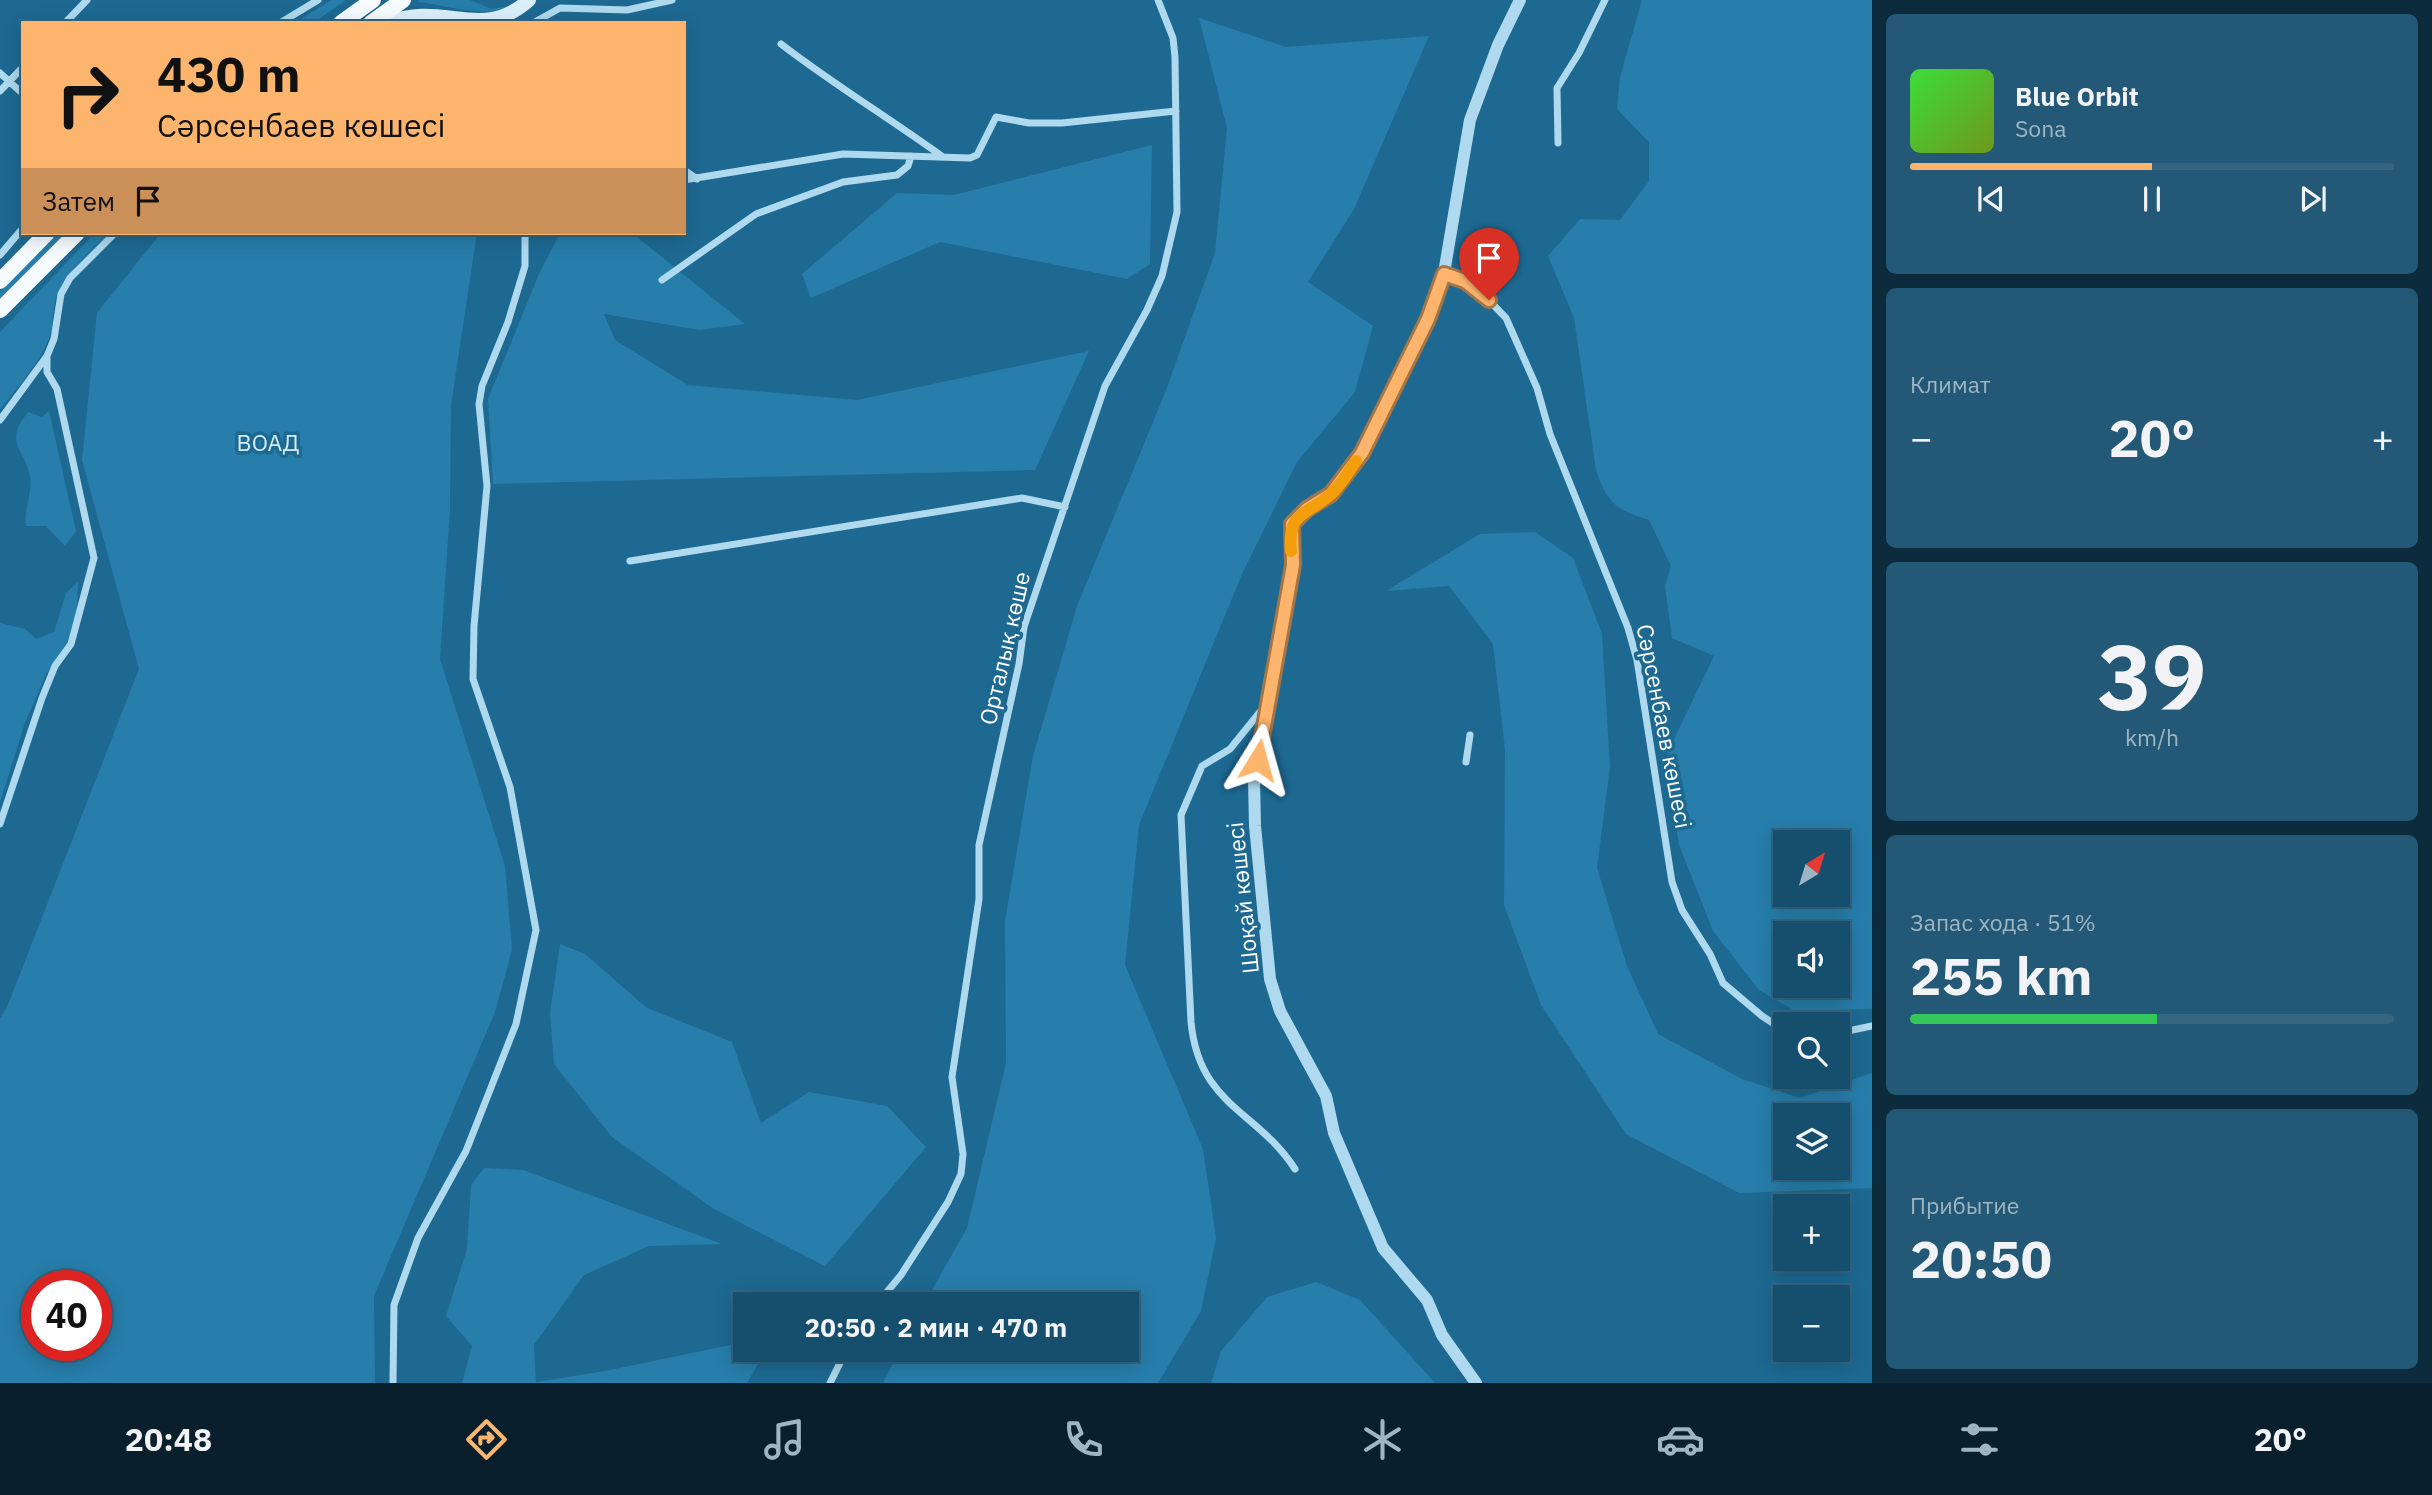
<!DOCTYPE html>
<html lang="ru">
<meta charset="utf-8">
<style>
:root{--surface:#164f6e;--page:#235976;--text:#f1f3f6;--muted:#9eb5c2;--line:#356681;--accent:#fdb56d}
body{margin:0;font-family:"IBM Plex Sans",sans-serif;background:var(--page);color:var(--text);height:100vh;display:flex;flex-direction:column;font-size:26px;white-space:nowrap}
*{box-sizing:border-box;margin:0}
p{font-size:23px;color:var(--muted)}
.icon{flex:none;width:38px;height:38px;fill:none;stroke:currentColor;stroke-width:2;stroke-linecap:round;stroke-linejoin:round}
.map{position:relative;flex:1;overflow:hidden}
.side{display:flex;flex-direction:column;gap:14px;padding:14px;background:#0c2b3c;width:560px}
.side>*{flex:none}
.top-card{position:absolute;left:21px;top:21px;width:665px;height:214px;border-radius:0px;box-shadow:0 4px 18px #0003,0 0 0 2px var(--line);background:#fdb56d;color:#111;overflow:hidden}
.needle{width:46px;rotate:38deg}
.tools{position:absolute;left:1773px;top:830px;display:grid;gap:14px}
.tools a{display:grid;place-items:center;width:77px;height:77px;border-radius:0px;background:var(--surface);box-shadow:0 4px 18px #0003,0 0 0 2px var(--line);font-size:35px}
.speed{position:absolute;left:21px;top:1270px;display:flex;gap:14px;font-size:35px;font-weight:700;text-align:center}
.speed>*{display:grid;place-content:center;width:91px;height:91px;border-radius:50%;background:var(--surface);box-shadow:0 4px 18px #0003,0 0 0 2px var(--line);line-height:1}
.speed .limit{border:10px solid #d22;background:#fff;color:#111}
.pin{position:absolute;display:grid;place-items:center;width:60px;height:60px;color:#fff;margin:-72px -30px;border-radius:50% 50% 50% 0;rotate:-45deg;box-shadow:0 0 7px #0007}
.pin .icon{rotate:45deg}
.me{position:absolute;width:77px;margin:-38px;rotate:8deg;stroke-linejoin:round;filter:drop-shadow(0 0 5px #0008)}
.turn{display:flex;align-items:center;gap:24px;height:147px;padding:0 21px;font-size:32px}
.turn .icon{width:91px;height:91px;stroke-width:2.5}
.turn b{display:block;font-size:49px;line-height:60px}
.then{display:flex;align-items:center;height:66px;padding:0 21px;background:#0003;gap:14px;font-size:26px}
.big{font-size:52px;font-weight:800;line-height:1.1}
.side .tile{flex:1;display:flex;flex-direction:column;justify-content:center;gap:10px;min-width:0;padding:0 24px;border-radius:10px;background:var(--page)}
.side .dial{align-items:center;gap:0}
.dial b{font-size:91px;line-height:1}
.song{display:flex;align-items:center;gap:21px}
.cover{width:84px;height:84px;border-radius:10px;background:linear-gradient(135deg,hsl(120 70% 55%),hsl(80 70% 35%))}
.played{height:7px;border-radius:4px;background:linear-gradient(90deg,var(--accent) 50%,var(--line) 50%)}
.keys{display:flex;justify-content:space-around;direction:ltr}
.heat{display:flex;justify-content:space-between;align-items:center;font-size:38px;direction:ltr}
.charge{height:10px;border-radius:5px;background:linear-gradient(90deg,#34c759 51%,var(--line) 0)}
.trip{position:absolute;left:733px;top:1292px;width:406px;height:70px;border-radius:0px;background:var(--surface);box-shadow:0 4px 18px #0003,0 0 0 2px var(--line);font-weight:800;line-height:70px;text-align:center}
.dock{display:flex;height:112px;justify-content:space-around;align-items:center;background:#09202c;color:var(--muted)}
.dock .icon{width:49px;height:49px}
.dock .on{color:var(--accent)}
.dock b{font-size:32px;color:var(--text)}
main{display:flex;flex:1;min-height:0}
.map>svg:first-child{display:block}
</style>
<main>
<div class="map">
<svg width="1872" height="1383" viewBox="0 0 1872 1383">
<rect width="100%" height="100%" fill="#1d6992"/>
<path fill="#277eab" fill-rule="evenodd" d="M 332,0 L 346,0 L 313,23 L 294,23 Z
M 420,0 L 470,0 L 492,9 L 508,6 C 488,20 442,4 418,2 Z
M 1642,0 L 1872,0 L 1872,1009 L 1795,1011 L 1759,990 L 1713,931 L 1679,845 L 1665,758 L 1714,656 L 1672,638 L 1665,586 L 1671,566 L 1649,520 C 1616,510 1608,504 1596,470 L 1574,318 L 1548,256 L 1580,219 L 1620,220 L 1649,181 L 1649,142 L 1617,109 L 1620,77 ZM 1785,842 L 1838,842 L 1838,894 L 1785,894 ZM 1785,933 L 1838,933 L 1838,985 L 1785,985 Z
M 1199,18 L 1286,47 L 1429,36 L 1354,209 L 1308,282 L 1373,326 L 1355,392 L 1297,462 L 1242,574 L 1139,825 L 1125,965 L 1203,1149 L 1216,1238 L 1201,1311 L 1158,1383 L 883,1383 L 900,1349 L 1127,1349 L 1127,1304 L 924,1304 L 967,1228 L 1006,1063 L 1005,921 L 1033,756 L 1077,606 L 1165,393 L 1215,253 L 1227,128 Z
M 1152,145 L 1150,264 L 1127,279 L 940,242 L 811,298 L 802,274 L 897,193 L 954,195 Z
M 56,233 L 68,233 L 0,300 L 0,291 Z
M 95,233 L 109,233 C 92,250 70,268 59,290 C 51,306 55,322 49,338 C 39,365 17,387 0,410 L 0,332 Z
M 161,233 L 477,233 L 451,405 L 450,509 L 440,659 L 505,866 L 512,950 L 495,1012 L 374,1296 L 375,1383 L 0,1383 L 0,1018 L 7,1007 L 139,669 L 82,460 L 97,313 ZM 37,1286 L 96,1286 L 96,1346 L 37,1346 Z
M 560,233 L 632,233 L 745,324 L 700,330 L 604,314 L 615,340 L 688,385 L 857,400 L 1089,351 L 1035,470 L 493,484 L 488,399 L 539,274 Z
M 49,411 L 76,531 L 65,546 L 46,526 L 26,526 C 23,509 33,493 30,477 C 26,449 2,444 28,412 L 42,417 Z
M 1535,532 L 1573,558 L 1602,634 L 1610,767 L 1597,868 L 1627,966 L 1658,1034 L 1742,1079 L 1800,1098 L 1872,1073 L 1872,1188 L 1739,1193 L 1626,1134 L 1541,1005 L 1504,905 L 1505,749 L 1493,644 L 1449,586 L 1386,591 L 1480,534 ZM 1785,1115 L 1838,1115 L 1838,1167 L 1785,1167 Z
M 78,582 L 77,613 L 68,645 L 46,674 L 25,723 L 0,802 L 0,623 L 25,629 L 36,639 L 54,632 L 66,593 Z
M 560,944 L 585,954 L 647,1008 L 732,1042 L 761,1123 L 809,1092 L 887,1106 L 926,1147 L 825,1266 L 714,1209 L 612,1137 L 554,1064 L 550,1013 Z
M 484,1168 L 523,1170 L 722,1244 L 649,1246 L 584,1275 L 534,1345 L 536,1382 L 605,1371 L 745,1342 L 746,1349 L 767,1349 L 747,1383 L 462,1383 L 472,1346 L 446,1316 L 467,1249 L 471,1185 Z
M 1316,1282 L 1360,1300 L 1435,1383 L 1211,1383 L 1221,1351 L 1267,1297 Z"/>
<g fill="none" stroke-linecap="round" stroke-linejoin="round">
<path stroke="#aed9ee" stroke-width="7" d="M 65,23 L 87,0
M 280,23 L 318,0
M 533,23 L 560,8 L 627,10 L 672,0
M 781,44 C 833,84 889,118 943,157
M 0,73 L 23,94
M 0,91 L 23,67
M 1558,143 L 1557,88 L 1579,53 L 1605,0
M 684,170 L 697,179
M 684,180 L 843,154 L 970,158 L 977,155 L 996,117 L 1029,123 L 1062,123 L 1176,111
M 0,255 L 23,228
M 1444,273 L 1479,290 L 1506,318 L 1537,388 L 1550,434 L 1628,628 L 1637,660 L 1672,882 L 1682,910 L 1710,954 L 1723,983 L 1762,1016 L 1785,1031
M 662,280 L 756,214 L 843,182 L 897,175 L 908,166 L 911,156
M 0,420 L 47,356 L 54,339 L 61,294 L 70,278 L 115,233
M 630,561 L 1022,498 L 1065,507
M 1264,707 L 1230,749 L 1202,766 L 1181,815 L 1191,1022 C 1199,1106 1257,1110 1295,1169
M 1466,762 L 1470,735
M 0,824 L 42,698 L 55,666 L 71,644 L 94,558 L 57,389 L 47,372 L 47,356
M 1838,1033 L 1872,1026
M 877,1304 L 901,1275 L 948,1202 L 961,1174 L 963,1154 L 952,1077 L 979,899 L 979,845 L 1019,664 L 1024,627 L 1105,386 L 1147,310 L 1162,276 L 1177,212 L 1175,57 L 1173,38 L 1158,0
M 393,1383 L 394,1305 L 418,1238 L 466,1151 L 516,1024 L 536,930 L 510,787 L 473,679 L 474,626 L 487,486 L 479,404 L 482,386 L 508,322 L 525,266 L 525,233
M 830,1383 L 847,1349"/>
<path stroke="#aed9ee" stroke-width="12" d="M 1476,1383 L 1442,1335 L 1427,1300 L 1383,1248 L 1334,1133 L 1326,1096 L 1280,1011 L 1270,979 L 1255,826 L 1254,780 L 1293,565 L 1292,524 L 1296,518 L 1331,494 L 1361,453 L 1428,319 L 1444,273 L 1470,120 L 1498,45 L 1520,0"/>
<path stroke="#dbeffa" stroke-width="14" d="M 387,23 C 444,0 481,43 529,0"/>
<path stroke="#f5fbff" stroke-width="16" d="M 341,23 L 373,0
M 371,23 L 403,0
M 0,281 L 47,233
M 0,310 L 77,233"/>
</g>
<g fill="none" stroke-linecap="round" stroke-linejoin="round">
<defs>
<path id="route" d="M 1258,760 L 1293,565 L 1292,524 L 1307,509 L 1331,494 L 1362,453 L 1428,319 L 1444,274 L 1465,281 L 1489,300"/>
</defs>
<use href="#route" stroke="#a47647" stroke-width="18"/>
<use href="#route" stroke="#fdb56d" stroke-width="12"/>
<path stroke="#f59e0b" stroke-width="12" d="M 1291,551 C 1287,509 1309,516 1333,492 C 1342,483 1349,472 1356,461"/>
</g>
<g text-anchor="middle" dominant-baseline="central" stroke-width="7" stroke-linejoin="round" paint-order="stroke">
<g font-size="23" fill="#d4edfa" stroke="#1d6992">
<text x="268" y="442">ВОАД</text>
</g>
<g font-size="23" fill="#fff" stroke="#1d6992">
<text transform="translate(1004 648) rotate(-77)">Орталық көше</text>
<text transform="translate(1665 726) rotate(79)">Сәрсенбаев көшесі</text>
<text transform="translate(1242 898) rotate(-96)">Шоқай көшесі</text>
</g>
</g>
</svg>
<div class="tools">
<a><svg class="needle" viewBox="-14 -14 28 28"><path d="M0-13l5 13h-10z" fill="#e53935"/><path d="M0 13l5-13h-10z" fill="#9eb5c2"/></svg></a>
<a><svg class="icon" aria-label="sound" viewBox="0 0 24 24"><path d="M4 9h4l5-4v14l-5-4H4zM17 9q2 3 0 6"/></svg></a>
<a><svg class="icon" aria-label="search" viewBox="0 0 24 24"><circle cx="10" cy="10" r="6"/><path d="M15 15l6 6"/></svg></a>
<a><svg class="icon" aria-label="layers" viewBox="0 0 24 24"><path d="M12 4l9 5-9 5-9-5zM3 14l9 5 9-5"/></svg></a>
<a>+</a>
<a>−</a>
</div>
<div class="speed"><div class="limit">40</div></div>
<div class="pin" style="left:1489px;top:300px;background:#d93025"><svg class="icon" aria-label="arrive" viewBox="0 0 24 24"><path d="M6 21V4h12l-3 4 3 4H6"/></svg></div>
<svg class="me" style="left:1258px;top:760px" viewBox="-20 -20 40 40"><path d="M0-17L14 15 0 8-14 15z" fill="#fdb56d" stroke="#fff" stroke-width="4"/></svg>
<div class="trip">20:50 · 2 мин · 470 m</div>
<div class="top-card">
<div class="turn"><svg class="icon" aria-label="right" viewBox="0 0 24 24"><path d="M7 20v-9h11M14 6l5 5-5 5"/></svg><div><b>430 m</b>Сәрсенбаев көшесі</div></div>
<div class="then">Затем<svg class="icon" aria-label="arrive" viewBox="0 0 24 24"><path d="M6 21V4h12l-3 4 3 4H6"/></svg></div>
</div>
</div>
<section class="side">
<div class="tile">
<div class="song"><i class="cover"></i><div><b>Blue Orbit</b><p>Sona</p></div></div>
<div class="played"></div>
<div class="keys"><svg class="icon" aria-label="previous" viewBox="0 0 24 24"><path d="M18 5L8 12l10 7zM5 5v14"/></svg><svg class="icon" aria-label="pause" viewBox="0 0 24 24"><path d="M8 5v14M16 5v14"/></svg><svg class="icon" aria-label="next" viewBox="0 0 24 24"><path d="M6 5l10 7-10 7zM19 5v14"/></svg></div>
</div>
<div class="tile"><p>Климат</p>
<div class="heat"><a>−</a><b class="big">20°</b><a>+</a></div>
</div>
<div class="tile dial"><b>39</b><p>km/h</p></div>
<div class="tile"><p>Запас хода · 51%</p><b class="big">255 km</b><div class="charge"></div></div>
<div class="tile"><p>Прибытие</p><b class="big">20:50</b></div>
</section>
</main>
<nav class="dock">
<b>20:48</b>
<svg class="icon on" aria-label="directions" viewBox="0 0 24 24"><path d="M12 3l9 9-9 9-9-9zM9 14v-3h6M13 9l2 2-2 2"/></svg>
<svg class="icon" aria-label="music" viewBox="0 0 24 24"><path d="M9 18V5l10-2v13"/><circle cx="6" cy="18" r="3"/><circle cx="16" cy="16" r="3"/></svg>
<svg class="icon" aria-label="phone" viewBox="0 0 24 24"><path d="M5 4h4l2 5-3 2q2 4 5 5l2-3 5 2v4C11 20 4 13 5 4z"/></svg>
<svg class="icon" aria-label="climate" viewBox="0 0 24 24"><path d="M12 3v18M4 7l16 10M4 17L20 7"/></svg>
<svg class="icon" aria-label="car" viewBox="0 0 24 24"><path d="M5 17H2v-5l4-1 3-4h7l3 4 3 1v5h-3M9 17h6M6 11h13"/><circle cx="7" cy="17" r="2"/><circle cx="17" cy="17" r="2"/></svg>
<svg class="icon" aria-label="filters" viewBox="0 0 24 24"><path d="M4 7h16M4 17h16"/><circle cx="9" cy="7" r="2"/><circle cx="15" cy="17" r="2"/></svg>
<b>20°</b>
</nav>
